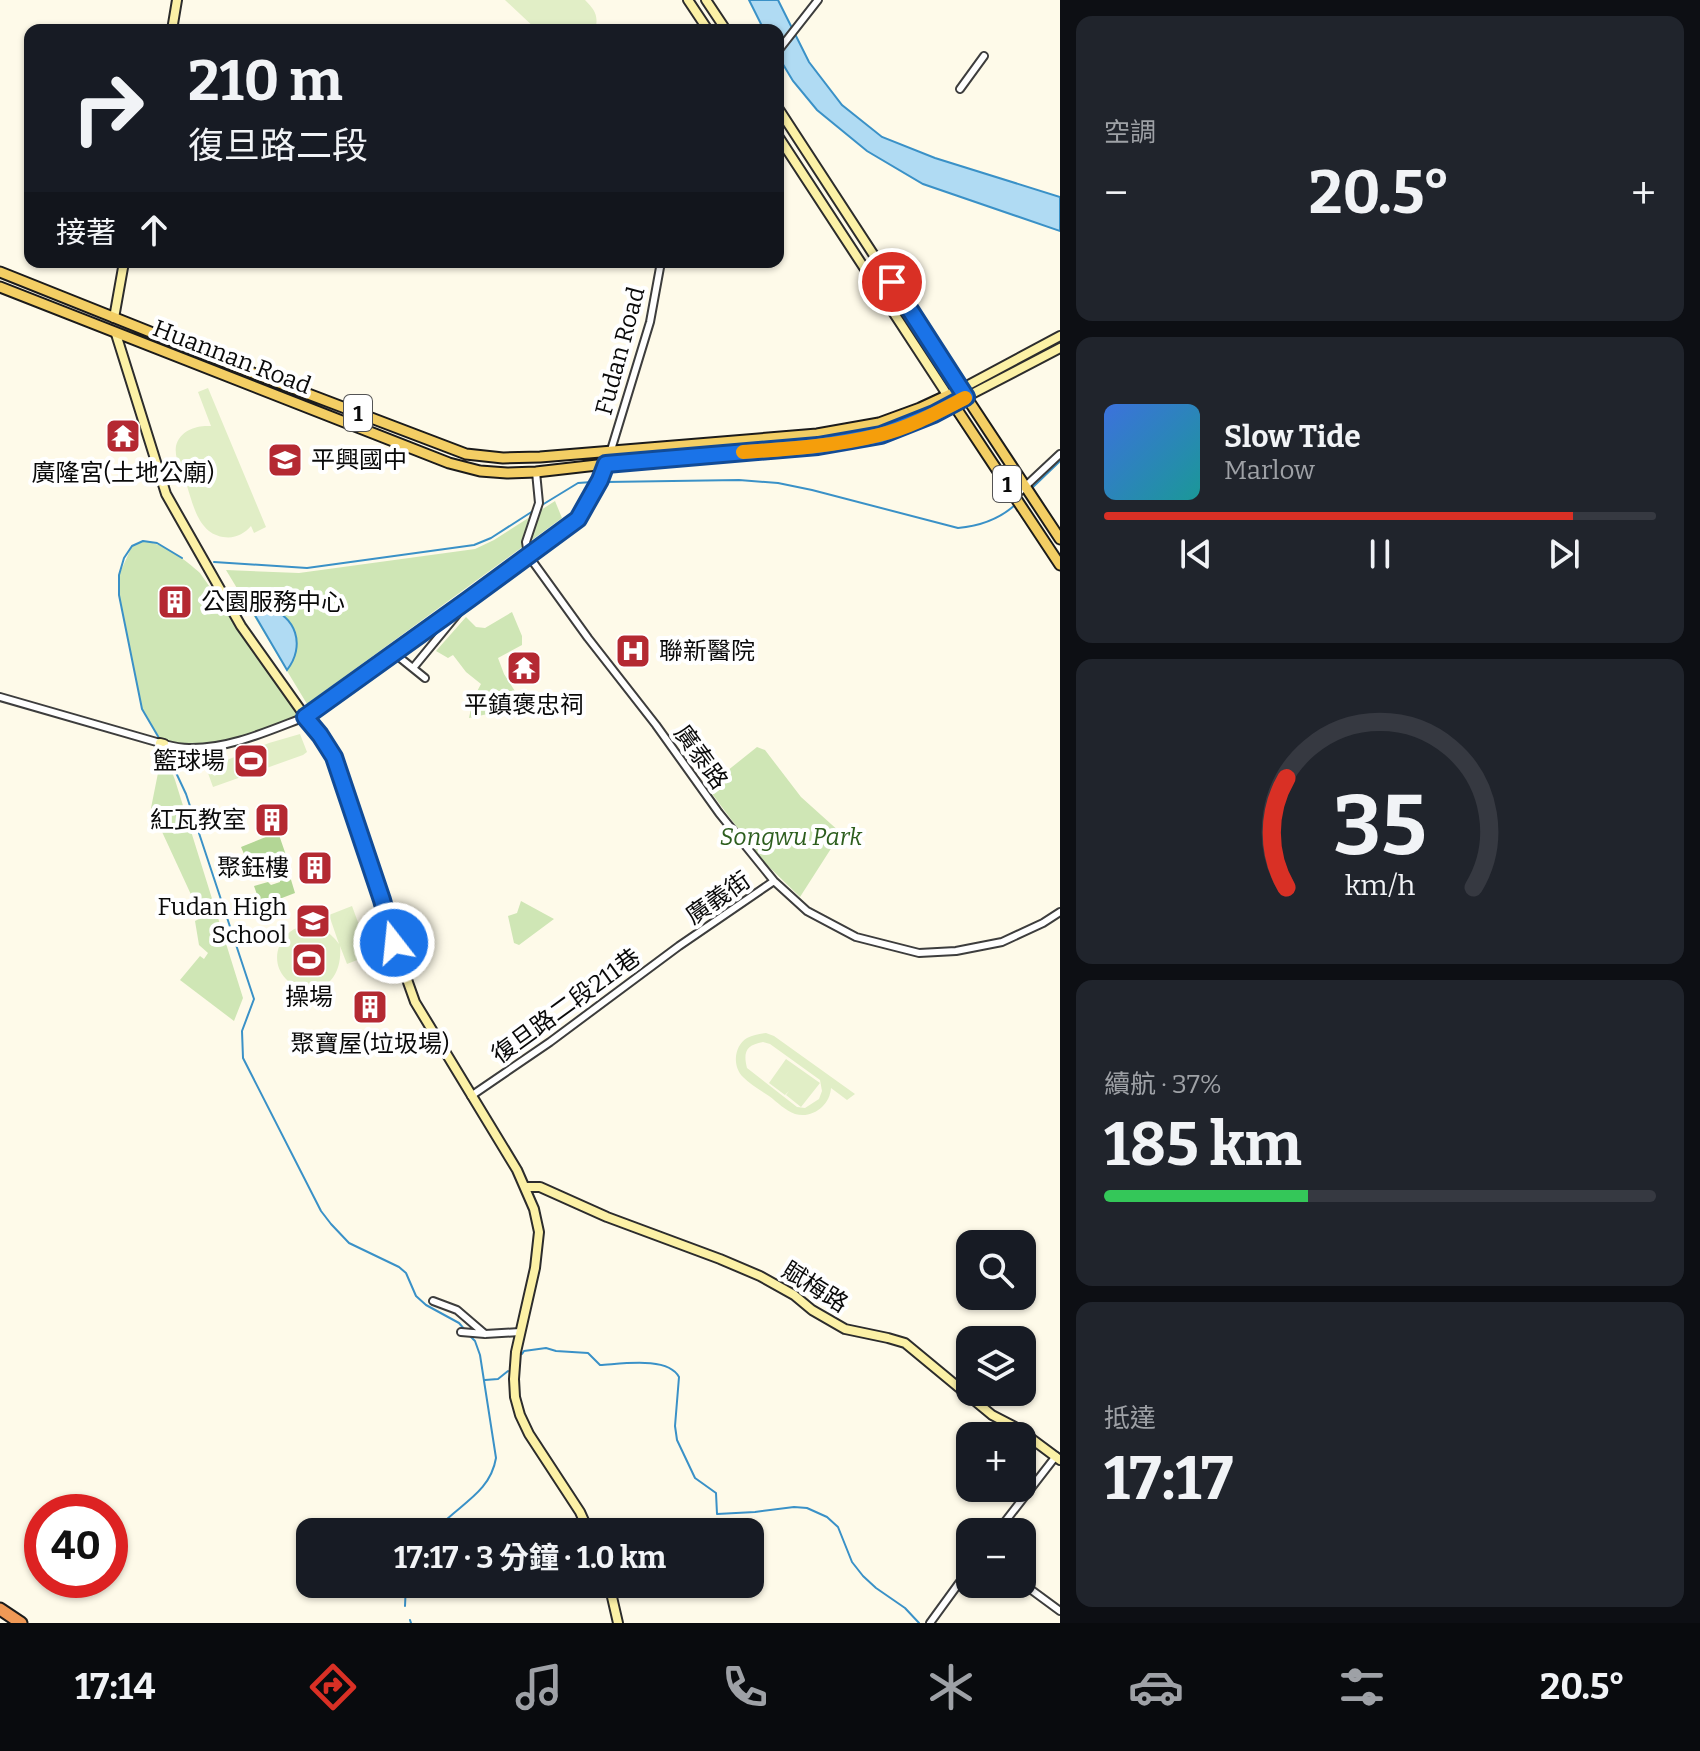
<!DOCTYPE html>
<html lang="zh-TW">
<meta charset="utf-8">
<style>
:root{--surface:#171b24;--page:#20242c;--text:#f1f3f6;--muted:#9ea1a6;--line:#363941;--accent:#d93025}
body{margin:0;font-family:Bitter,"Noto Sans TC",serif;background:var(--page);color:var(--text);height:100vh;display:flex;flex-direction:column;font-size:30px;white-space:nowrap}
*{box-sizing:border-box;margin:0}
p{font-size:26px;color:var(--muted)}
.icon{flex:none;width:44px;height:44px;fill:none;stroke:currentColor;stroke-width:2;stroke-linecap:round;stroke-linejoin:round}
.map{position:relative;flex:1;overflow:hidden}
.details{display:flex;flex-direction:column;gap:16px;padding:16px;background:#0d0f14;width:640px}
.details>*{flex:none}
.top-card{position:absolute;left:24px;top:24px;width:760px;height:244px;border-radius:16px;box-shadow:0 2px 6px #0004;background:#171b24;color:var(--text);overflow:hidden}
.fabs{position:absolute;left:956px;top:1230px;display:grid;gap:16px}
.fabs a{display:grid;place-items:center;width:80px;height:80px;border-radius:16px;background:var(--surface);box-shadow:0 2px 6px #0004;font-size:40px}
.speed{position:absolute;left:24px;top:1494px;display:flex;gap:16px;font-size:40px;font-weight:700;text-align:center}
.speed>*{display:grid;place-content:center;width:104px;height:104px;border-radius:50%;background:var(--surface);box-shadow:0 2px 6px #0004;line-height:1}
.speed .limit{border:12px solid #d22;background:#fff;color:#111}
.pin{position:absolute;display:grid;place-items:center;width:68px;height:68px;color:#fff;margin:-34px;border:4px solid #fff;border-radius:50%;box-shadow:0 2px 8px #0007}
.me{position:absolute;width:88px;margin:-44px;rotate:344deg;stroke-linejoin:round;filter:drop-shadow(0 0 6px #0008)}
.turn{display:flex;align-items:center;gap:28px;height:168px;padding:0 32px;font-size:36px}
.turn .icon{width:104px;height:104px;stroke-width:2.5}
.turn b{display:block;font-size:56px;line-height:68px}
.then{display:flex;align-items:center;height:76px;padding:0 32px;background:#0003;gap:16px;font-size:30px}
.big{font-size:60px;font-weight:700;line-height:1.1}
.details .tile{flex:1;display:flex;flex-direction:column;justify-content:center;gap:12px;min-width:0;padding:0 28px;border-radius:16px;background:var(--page)}
.details .dial{align-items:center;gap:0}
.dial svg{height:208px;overflow:visible;fill:none;stroke:var(--line);stroke-width:7;stroke-linecap:round;text-anchor:middle}
.dial text{fill:var(--text);stroke:none}
.song{display:flex;align-items:center;gap:24px}
.cover{width:96px;height:96px;border-radius:12px;background:linear-gradient(135deg,hsl(220 70% 55%),hsl(180 70% 35%))}
.played{height:8px;border-radius:4px;background:linear-gradient(90deg,var(--accent) 85%,var(--line) 85%)}
.keys{display:flex;justify-content:space-around;direction:ltr}
.heat{display:flex;justify-content:space-between;align-items:center;font-size:44px;direction:ltr}
.charge{height:12px;border-radius:6px;background:linear-gradient(90deg,#34c759 37%,var(--line) 0)}
.trip{position:absolute;left:296px;top:1518px;width:468px;height:80px;border-radius:16px;background:var(--surface);box-shadow:0 2px 6px #0004;font-weight:700;line-height:80px;text-align:center}
.menu{display:flex;height:128px;justify-content:space-around;align-items:center;background:#090b0e;color:var(--muted)}
.menu .icon{width:56px;height:56px}
.menu .active{color:var(--accent)}
.menu b{font-size:36px;color:var(--text)}
main{display:flex;flex:1;min-height:0}
.map>svg:first-child{display:block}
</style>
<main>
<div class="map">
<svg width="1060" height="1623" viewBox="0 0 1060 1623">
<rect width="100%" height="100%" fill="#fefae9"/>
<path fill="#cfe6b5" d="M 555,501 L 562,518 L 307,704 L 226,570 L 299,573 L 475,549 L 494,540 Z
M 143,541 C 166,544 184,559 200,573 L 299,714 L 249,738 L 190,748 L 161,740 L 142,709 L 119,595 L 119,575 L 132,546 Z
M 512,612 L 522,636 L 522,645 L 498,658 L 504,674 L 520,699 L 537,694 L 526,706 L 469,718 L 473,699 L 481,684 L 466,672 L 453,655 L 448,658 L 436,651 L 466,617 L 476,627 L 485,628 Z
M 757,747 L 765,750 L 801,797 L 841,833 L 800,897 L 760,858 L 707,787 Z
M 155,748 L 163,748 L 175,780 L 243,998 L 234,1021 L 180,980 L 200,956 L 204,959 L 208,953 L 199,945 L 195,921 L 199,919 L 200,914 L 151,808 L 158,773 Z
M 521,901 L 554,919 L 519,945 L 514,943 L 508,916 L 517,913 Z"/>
<path fill="#b3d695" d="M 278,832 L 288,861 L 280,864 L 275,861 L 265,864 L 264,870 L 252,873 L 241,847 Z
M 289,873 L 295,893 L 261,906 L 254,886 L 268,882 L 271,885 L 280,882 L 280,877 Z"/>
<path fill="#e1eec6" fill-rule="evenodd" d="M 505,0 L 585,0 C 595,10 599,16 595,30 L 537,30 Z
M 208,388 L 266,527 L 254,533 L 251,526 C 244,534 235,539 223,537 C 198,533 193,504 186,483 C 182,472 174,458 176,446 C 180,430 197,425 211,426 L 198,392 Z
M 300,734 L 307,752 L 303,755 L 213,787 L 204,762 L 227,760 L 269,743 Z
M 352,906 L 370,955 L 347,964 L 340,946 C 342,967 333,990 308,989 C 300,989 292,985 286,979 C 257,949 305,898 339,944 L 329,915 Z
M 766,1033 L 774,1036 L 855,1094 L 847,1100 L 831,1088 C 830,1105 813,1119 795,1114 C 786,1111 777,1102 769,1096 C 760,1090 750,1084 743,1077 C 732,1066 734,1046 747,1038 C 753,1035 759,1034 766,1033 ZM 763,1042 L 770,1044 L 820,1080 L 822,1091 L 819,1099 L 805,1108 L 797,1107 L 747,1068 C 743,1052 746,1045 763,1042 Z
M 786,1059 L 820,1083 L 801,1107 L 786,1095 L 789,1091 L 785,1095 L 769,1083 Z"/>
<path fill="#b0dbf3" stroke="#3a91c7" stroke-width="2" d="M 749,0 L 778,0 L 809,62 L 842,105 L 882,137 L 935,158 L 1060,197 L 1060,231 L 923,184 L 867,151 L 817,110 L 793,81 L 778,56 L 778,30 L 764,30 Z
M 267,608 C 296,615 306,646 287,670 L 253,612 Z"/>
<g fill="none" stroke-linecap="round" stroke-linejoin="round">
<path stroke="#3a91c7" stroke-width="2" d="M 606,482 L 739,480 L 778,483 L 812,490 L 958,528 C 980,526 1000,519 1016,504
M 1032,488 L 1060,461
M 542,505 L 578,483 L 592,482
M 214,562 L 307,568 L 474,545 L 491,538 L 533,511
M 159,738 L 142,709 L 119,595 L 119,575 L 124,558 L 132,546 L 143,541 L 157,543 L 182,558
M 164,747 L 186,794 L 254,999 L 242,1031 L 243,1058 L 321,1211 L 331,1224 L 349,1243 L 399,1267 L 406,1273 L 416,1296 L 426,1305 L 459,1323 L 465,1330
M 522,1354 L 524,1351 L 546,1348 L 556,1351 L 588,1353 L 600,1365 C 621,1364 668,1356 679,1377 L 675,1426 L 677,1440 L 695,1478 L 716,1493 L 717,1514 L 755,1512 L 794,1507 L 807,1508 L 827,1517 L 838,1527 L 852,1562 L 863,1576 L 876,1588 L 905,1608 L 919,1623
M 485,1380 L 498,1379 L 508,1371
M 434,1532 C 457,1505 490,1494 496,1458 L 480,1355 L 475,1341 L 469,1335
M 405,1606 L 406,1584
M 410,1620 L 411,1623"/>
<defs>
<path id="street" d="M 778,51 L 818,0
M 960,89 L 984,56
M 611,450 L 650,322 L 661,262
M 536,472 L 539,503 L 526,542 L 528,555 L 588,638 L 656,725 L 719,813 L 774,881 L 807,911 L 856,937 L 919,953 L 956,951 L 1002,942 L 1043,923 L 1060,912
M 1015,496 L 1060,454
M 394,653 L 425,678
M 413,668 L 464,606
M 0,697 L 160,743
M 164,744 C 172,746 181,748 189,748 C 229,749 268,731 305,717 L 578,519 L 600,480 L 606,464
M 471,1096 L 550,1042 L 679,946 L 774,881
M 433,1301 L 457,1310 L 485,1334
M 461,1332 L 485,1334 L 520,1332
M 997,1532 L 1056,1456
M 1022,1583 L 1060,1611
M 930,1623 L 970,1568"/>
<path id="secondary" d="M 688,0 L 708,30
M 706,0 L 726,30
M 172,30 L 177,0
M 778,108 L 961,389 L 1060,336
M 778,136 L 948,396
M 114,318 L 124,262
M 116,334 L 166,494 L 241,626 L 334,757 L 382,900 L 394,943 L 415,1002 L 517,1170 L 534,1209 L 539,1232 L 535,1268 L 516,1352 L 514,1379 L 515,1397 L 520,1415 L 529,1434 L 580,1512 L 589,1532
M 966,397 L 1060,348
M 160,743 L 164,744
M 525,1187 L 540,1187 L 607,1217 L 720,1259 L 760,1276 L 794,1295 L 812,1310 L 845,1329 L 888,1338 L 905,1343 L 992,1415 L 1017,1428 L 1060,1460
M 609,1584 L 618,1623"/>
<path id="primary" d="M 0,272 L 253,373 L 466,454 L 503,458 L 540,457 L 817,434 L 879,423 L 920,408 L 961,389 L 1060,539
M 0,287 L 449,463 L 480,471 L 507,473 L 536,472 L 606,464 L 818,446 L 881,435 L 934,414 L 966,397
M 950,399 L 1060,565"/>
<path id="highway" d="M 0,1609 L 21,1623"/>
</defs>
<use href="#street" stroke="#3d3d3d" stroke-width="10"/>
<use href="#secondary" stroke="#2c2c2c" stroke-width="12"/>
<use href="#primary" stroke="#1b1b1b" stroke-width="13"/>
<use href="#highway" stroke="#1b1b1b" stroke-width="15"/>
<use href="#street" stroke="#fff" stroke-width="6"/>
<use href="#secondary" stroke="#fcf1a6" stroke-width="8"/>
<use href="#primary" stroke="#f3ce64" stroke-width="9"/>
<use href="#highway" stroke="#ef9956" stroke-width="11"/>
</g>
<g fill="none" stroke-linecap="round" stroke-linejoin="round">
<defs>
<path id="route" d="M 394,943 L 382,900 L 334,757 L 320,735 L 305,717 L 468,600 L 578,519 L 600,480 L 606,464 L 818,446 L 881,435 L 934,414 L 966,397 L 892,282"/>
</defs>
<use href="#route" stroke="#114b97" stroke-width="20"/>
<use href="#route" stroke="#1a73e8" stroke-width="14"/>
<path stroke="#f59e0b" stroke-width="14" d="M 743,452 C 789,449 835,446 879,435 C 909,428 938,412 965,398"/>
</g>
<defs>
<symbol id="temple-square" viewBox="-11 -11 22 22"><rect x="-9" y="-9" width="18" height="18" rx="4" fill="#b42932" stroke="#fff"/><path d="M0-6L5-2H3V0L6.5 2.5H4V6H1.5V3h-3V6H-4V2.5H-6.5L-3 0V-2H-5Z" fill="#fff"/></symbol>
<symbol id="school-square" viewBox="-11 -11 22 22"><rect x="-9" y="-9" width="18" height="18" rx="4" fill="#b42932" stroke="#fff"/><path d="M0-5L7-2L0 1L-7-2ZM-4 1L0 2.5L4 1V4Q0 6-4 4Z" fill="#fff"/></symbol>
<symbol id="building-square" viewBox="-11 -11 22 22"><rect x="-9" y="-9" width="18" height="18" rx="4" fill="#b42932" stroke="#fff"/><path d="M-4-6H4V6H1V3H-1V6H-4ZM-2.5-4.3h1.7v1.8h-1.7ZM.8-4.3h1.7v1.8H.8ZM-2.5-1h1.7V.8h-1.7ZM.8-1h1.7V.8H.8Z" fill="#fff"/></symbol>
<symbol id="hospital-square" viewBox="-11 -11 22 22"><rect x="-9" y="-9" width="18" height="18" rx="4" fill="#b42932" stroke="#fff"/><path d="M-5-5h3v3.5h4V-5h3V5h-3V1.5h-4V5h-3Z" fill="#fff"/></symbol>
<symbol id="stadium-square" viewBox="-11 -11 22 22"><rect x="-9" y="-9" width="18" height="18" rx="4" fill="#b42932" stroke="#fff"/><path d="M0-5a6.5 5 0 1 0 0 10a6.5 5 0 1 0 0-10ZM-3.5-1.8h7v3.6h-7Z" fill="#fff"/></symbol>
</defs>
<g fill-rule="evenodd">
<use href="#temple-square" x="103" y="416" width="40" height="40"/>
<use href="#school-square" x="265" y="440" width="40" height="40"/>
<use href="#building-square" x="155" y="582" width="40" height="40"/>
<use href="#hospital-square" x="613" y="631" width="40" height="40"/>
<use href="#temple-square" x="504" y="648" width="40" height="40"/>
<use href="#stadium-square" x="231" y="741" width="40" height="40"/>
<use href="#building-square" x="252" y="800" width="40" height="40"/>
<use href="#building-square" x="295" y="848" width="40" height="40"/>
<use href="#school-square" x="293" y="901" width="40" height="40"/>
<use href="#stadium-square" x="289" y="940" width="40" height="40"/>
<use href="#building-square" x="350" y="987" width="40" height="40"/>
</g>
<g text-anchor="middle" dominant-baseline="central" stroke-width="8" stroke-linejoin="round" paint-order="stroke">
<g fill="#fff" stroke="#545454" stroke-width="2">
<rect x="344" y="395" width="28" height="36" rx="6"/>
<rect x="993" y="466" width="28" height="36" rx="6"/>
</g>
<g font-size="22" font-weight="bold" fill="#0a0a0a">
<text x="358" y="413">1</text>
<text x="1007" y="484">1</text>
</g>
<g font-size="24" fill="#0a0a0a" stroke="#fff">
<text transform="translate(620 351) rotate(-75)">Fudan Road</text>
<text transform="translate(232 357) rotate(21)">Huannan Road</text>
<text transform="translate(701 757) rotate(54)">廣泰路</text>
<text transform="translate(718 898) rotate(-35)">廣義街</text>
<text transform="translate(566 1006) rotate(-36)">復旦路二段211巷</text>
<text transform="translate(815 1287) rotate(32)">賦梅路</text>
</g>
<g font-size="24" fill="#0a0a0a" stroke="#fff">
<text x="311" y="460" text-anchor="start">平興國中</text>
<text x="123" y="473">廣隆宮(土地公廟)</text>
<text x="201" y="602" text-anchor="start">公園服務中心</text>
<text x="659" y="651" text-anchor="start">聯新醫院</text>
<text x="524" y="705">平鎮褒忠祠</text>
<text x="225" y="761" text-anchor="end">籃球場</text>
<text x="246" y="820" text-anchor="end">紅瓦教室</text>
<text x="289" y="868" text-anchor="end">聚鈺樓</text>
<text x="287" y="907" text-anchor="end">Fudan High<tspan x="287" dy="28">School</tspan></text>
<text x="309" y="997">操場</text>
<text x="370" y="1044">聚寶屋(垃圾場)</text>
</g>
<g font-size="24" font-style="italic" fill="#2d5e1e" stroke="#fff">
<text x="791" y="837">Songwu Park</text>
</g>
</g>
</svg>
<div class="fabs">
<a><svg class="icon" aria-label="search" viewBox="0 0 24 24"><circle cx="10" cy="10" r="6"/><path d="M15 15l6 6"/></svg></a>
<a><svg class="icon" aria-label="layers" viewBox="0 0 24 24"><path d="M12 4l9 5-9 5-9-5zM3 14l9 5 9-5"/></svg></a>
<a>+</a>
<a>−</a>
</div>
<div class="speed"><div class="limit">40</div></div>
<div class="pin" style="left:892px;top:282px;background:#d93025"><svg class="icon" aria-label="arrive" viewBox="0 0 24 24"><path d="M6 21V4h12l-3 4 3 4H6"/></svg></div>
<svg class="me" style="left:394px;top:943px" viewBox="-20 -20 40 40"><circle r="17" fill="#1a73e8" stroke="#fff" stroke-width="3"/><path d="M0-11L8 9 0 5-8 9z" fill="#fff"/></svg>
<div class="trip">17:17 · 3 分鐘 · 1.0 km</div>
<div class="top-card">
<div class="turn"><svg class="icon" aria-label="right" viewBox="0 0 24 24"><path d="M7 20v-9h11M14 6l5 5-5 5"/></svg><div><b>210 m</b>復旦路二段</div></div>
<div class="then">接著<svg class="icon" aria-label="ahead" viewBox="0 0 24 24"><path d="M12 20V5M6 11l6-6 6 6"/></svg></div>
</div>
</div>
<section class="details">
<div class="tile"><p>空調</p>
<div class="heat"><a>−</a><b class="big">20.5°</b><a>+</a></div>
</div>
<div class="tile">
<div class="song"><i class="cover"></i><div><b>Slow Tide</b><p>Marlow</p></div></div>
<div class="played"></div>
<div class="keys"><svg class="icon" aria-label="previous" viewBox="0 0 24 24"><path d="M18 5L8 12l10 7zM5 5v14"/></svg><svg class="icon" aria-label="pause" viewBox="0 0 24 24"><path d="M8 5v14M16 5v14"/></svg><svg class="icon" aria-label="next" viewBox="0 0 24 24"><path d="M6 5l10 7-10 7zM19 5v14"/></svg></div>
</div>
<div class="tile dial"><svg viewBox="0 0 100 80">
<path d="M14 69A42 42 0 1 1 86 69"/>
<path d="M14 69A42 42 0 0 1 14 27" stroke="#d93025"/>
<text x="50" y="56" font-size="32" font-weight="700">35</text>
<text x="50" y="72" font-size="11">km/h</text>
</svg></div>
<div class="tile"><p>續航 · 37%</p><b class="big">185 km</b><div class="charge"></div></div>
<div class="tile"><p>抵達</p><b class="big">17:17</b></div>
</section>
</main>
<nav class="menu">
<b>17:14</b>
<svg class="icon active" aria-label="directions" viewBox="0 0 24 24"><path d="M12 3l9 9-9 9-9-9zM9 14v-3h6M13 9l2 2-2 2"/></svg>
<svg class="icon" aria-label="music" viewBox="0 0 24 24"><path d="M9 18V5l10-2v13"/><circle cx="6" cy="18" r="3"/><circle cx="16" cy="16" r="3"/></svg>
<svg class="icon" aria-label="phone" viewBox="0 0 24 24"><path d="M5 4h4l2 5-3 2q2 4 5 5l2-3 5 2v4C11 20 4 13 5 4z"/></svg>
<svg class="icon" aria-label="climate" viewBox="0 0 24 24"><path d="M12 3v18M4 7l16 10M4 17L20 7"/></svg>
<svg class="icon" aria-label="car" viewBox="0 0 24 24"><path d="M5 17H2v-5l4-1 3-4h7l3 4 3 1v5h-3M9 17h6M6 11h13"/><circle cx="7" cy="17" r="2"/><circle cx="17" cy="17" r="2"/></svg>
<svg class="icon" aria-label="filters" viewBox="0 0 24 24"><path d="M4 7h16M4 17h16"/><circle cx="9" cy="7" r="2"/><circle cx="15" cy="17" r="2"/></svg>
<b>20.5°</b>
</nav>
